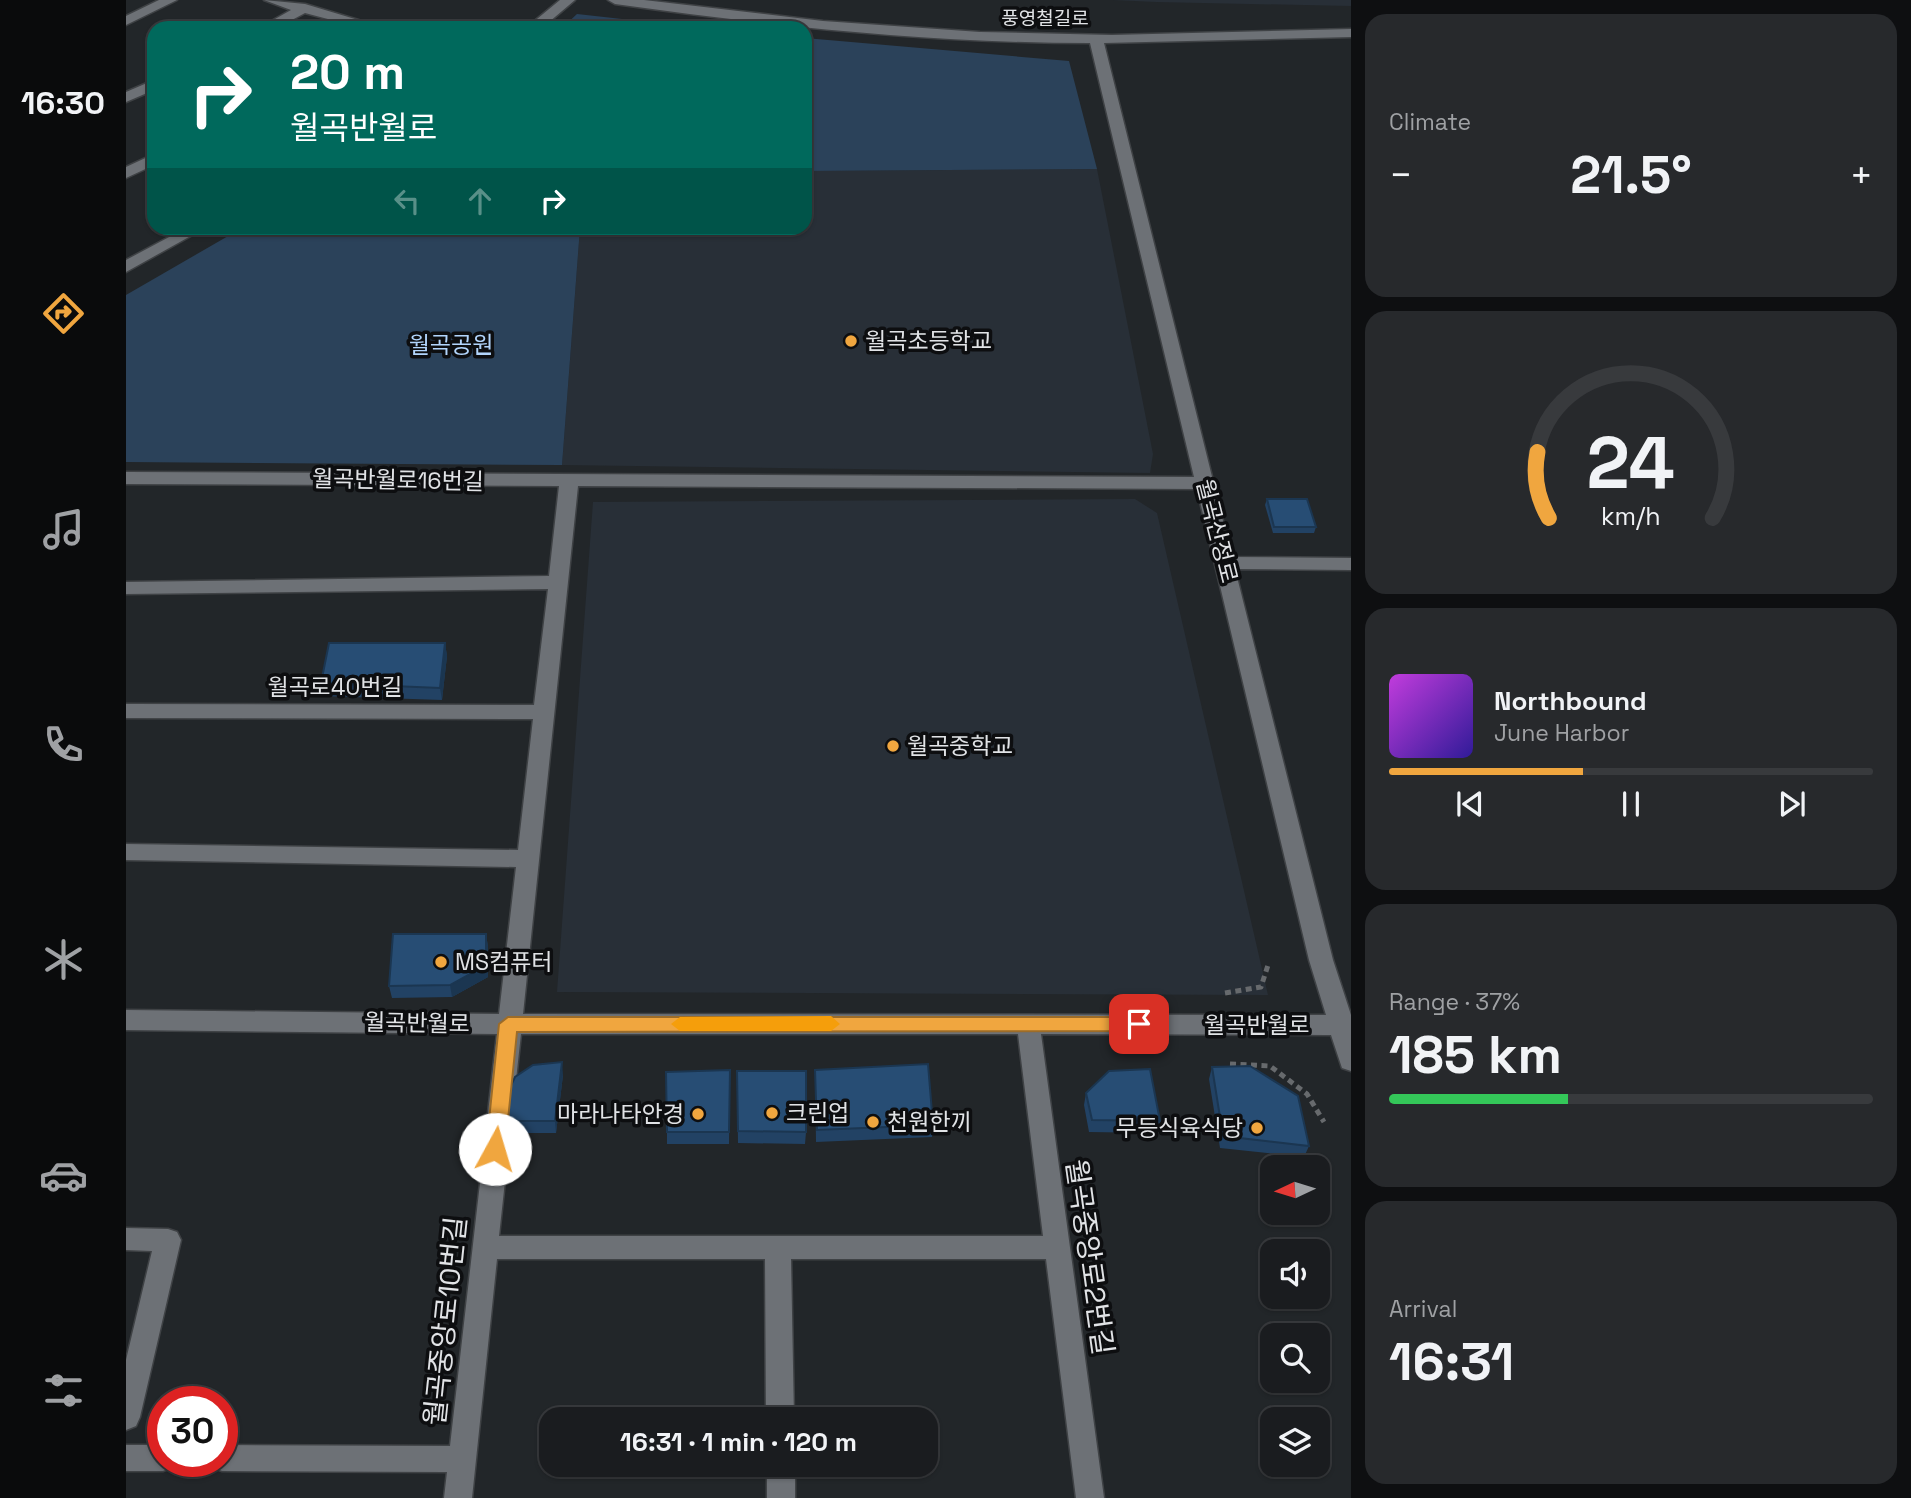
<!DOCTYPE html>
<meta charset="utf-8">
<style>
:root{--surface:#1a1c1f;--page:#27292c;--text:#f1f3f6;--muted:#9fa1a4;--line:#383a3d;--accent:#f0a63f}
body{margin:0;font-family:"Space Grotesk","Noto Sans KR",sans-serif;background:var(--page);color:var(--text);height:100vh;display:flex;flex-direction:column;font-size:26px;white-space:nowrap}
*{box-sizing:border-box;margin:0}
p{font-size:23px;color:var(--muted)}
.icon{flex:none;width:38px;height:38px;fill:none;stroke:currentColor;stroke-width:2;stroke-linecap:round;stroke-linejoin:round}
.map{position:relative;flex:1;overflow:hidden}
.drawer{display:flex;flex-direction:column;gap:14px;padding:14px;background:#0e0f11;width:560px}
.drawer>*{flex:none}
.banner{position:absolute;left:21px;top:21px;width:665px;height:214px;border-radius:21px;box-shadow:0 2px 5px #0004,0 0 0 2px var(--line);background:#00695c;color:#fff;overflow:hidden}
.needle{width:46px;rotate:266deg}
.tools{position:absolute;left:1134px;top:1155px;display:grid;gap:14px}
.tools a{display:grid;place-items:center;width:70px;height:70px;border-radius:14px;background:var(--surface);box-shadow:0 2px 5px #0004,0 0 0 2px var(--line);font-size:35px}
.speed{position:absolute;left:21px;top:1386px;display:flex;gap:14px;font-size:35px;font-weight:700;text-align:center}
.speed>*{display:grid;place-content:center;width:91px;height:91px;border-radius:50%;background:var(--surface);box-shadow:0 2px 5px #0004,0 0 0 2px var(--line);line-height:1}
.speed .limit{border:10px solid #d22;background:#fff;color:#111}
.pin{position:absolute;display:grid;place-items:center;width:60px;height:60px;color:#fff;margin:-30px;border-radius:14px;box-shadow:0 4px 10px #0006}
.me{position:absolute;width:77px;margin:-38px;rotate:6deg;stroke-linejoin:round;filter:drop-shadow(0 0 5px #0008)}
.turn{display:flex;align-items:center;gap:24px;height:147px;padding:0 28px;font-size:32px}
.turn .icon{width:91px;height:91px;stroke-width:2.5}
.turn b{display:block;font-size:49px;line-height:60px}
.lanes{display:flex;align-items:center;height:66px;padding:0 28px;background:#0003;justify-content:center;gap:35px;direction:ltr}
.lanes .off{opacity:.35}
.big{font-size:52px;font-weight:800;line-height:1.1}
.drawer .widget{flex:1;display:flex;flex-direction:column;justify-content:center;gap:10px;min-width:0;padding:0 24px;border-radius:21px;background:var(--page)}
.drawer .dial{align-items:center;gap:0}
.dial svg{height:182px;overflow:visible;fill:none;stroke:var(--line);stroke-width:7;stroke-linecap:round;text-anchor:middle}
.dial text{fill:var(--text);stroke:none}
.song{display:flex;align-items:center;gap:21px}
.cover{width:84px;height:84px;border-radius:10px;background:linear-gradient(135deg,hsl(290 70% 55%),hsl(250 70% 35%))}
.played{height:7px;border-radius:4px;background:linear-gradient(90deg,var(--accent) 40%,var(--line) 40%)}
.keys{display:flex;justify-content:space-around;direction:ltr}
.heat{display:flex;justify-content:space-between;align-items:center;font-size:38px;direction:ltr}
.charge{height:10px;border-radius:5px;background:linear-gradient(90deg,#34c759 37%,var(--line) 0)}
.trip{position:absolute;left:413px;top:1407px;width:399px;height:70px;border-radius:21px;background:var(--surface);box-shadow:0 2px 5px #0004,0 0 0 2px var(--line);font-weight:800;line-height:70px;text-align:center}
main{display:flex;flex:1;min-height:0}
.tab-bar{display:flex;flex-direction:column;width:126px;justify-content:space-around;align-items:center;background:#0a0b0c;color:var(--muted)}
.tab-bar .icon{width:49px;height:49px}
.tab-bar .active{color:var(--accent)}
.tab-bar b{font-size:32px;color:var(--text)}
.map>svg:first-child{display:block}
</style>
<main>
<nav class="tab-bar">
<b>16:30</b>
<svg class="icon active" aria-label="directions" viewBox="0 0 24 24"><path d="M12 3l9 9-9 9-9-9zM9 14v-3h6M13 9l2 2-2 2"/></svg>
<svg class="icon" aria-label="music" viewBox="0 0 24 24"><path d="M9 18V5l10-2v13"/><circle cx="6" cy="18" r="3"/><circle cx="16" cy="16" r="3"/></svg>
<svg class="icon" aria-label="phone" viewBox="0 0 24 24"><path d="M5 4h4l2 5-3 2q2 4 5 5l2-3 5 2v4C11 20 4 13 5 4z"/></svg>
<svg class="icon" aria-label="climate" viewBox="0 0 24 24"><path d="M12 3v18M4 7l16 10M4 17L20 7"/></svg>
<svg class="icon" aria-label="car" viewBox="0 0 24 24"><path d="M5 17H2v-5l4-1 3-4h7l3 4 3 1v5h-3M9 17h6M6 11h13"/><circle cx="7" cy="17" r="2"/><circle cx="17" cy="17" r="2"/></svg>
<svg class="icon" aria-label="filters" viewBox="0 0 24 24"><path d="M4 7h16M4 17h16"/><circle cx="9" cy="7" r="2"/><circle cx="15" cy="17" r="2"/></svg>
</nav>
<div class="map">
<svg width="1225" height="1498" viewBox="0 0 1225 1498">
<rect width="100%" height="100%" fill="#222629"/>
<path fill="#282f37" d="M 987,0 L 1225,0 L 1225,6 L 1030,2 Z
M 971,169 L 1027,454 L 1024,473 L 436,465 L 454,228 L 679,228 L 679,171 Z
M 1009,499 L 1031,513 L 1142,995 L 431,992 L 467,502 Z"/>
<path fill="#2b425a" d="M 451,14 L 577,28 L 436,28 Z
M 679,38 L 943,61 L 971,169 L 679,171 Z
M 116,228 L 454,228 L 436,465 L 0,462 L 0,295 Z"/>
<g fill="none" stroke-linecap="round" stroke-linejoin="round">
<defs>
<path id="minor" d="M 33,0 L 51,0 L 0,25 L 0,16 Z
M 138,0 L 179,4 L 259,28 L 236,28 L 179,13 L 151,28 L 133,28 L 165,10 Z
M 434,0 L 449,0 L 416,28 L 400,28 Z
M 482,0 L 518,0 L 697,21 L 854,32 L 986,35 L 1225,29 L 1225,37 L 978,43 L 1106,557 L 1225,558 L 1225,570 L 1109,569 L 1207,960 L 1225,1015 L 1225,1071 L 1216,1068 L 1205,1035 L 915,1034 L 978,1498 L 950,1498 L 920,1259 L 665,1259 L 668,1419 L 640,1419 L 639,1259 L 371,1259 L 346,1498 L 318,1498 L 321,1472 L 96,1471 L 86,1467 L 83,1461 L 96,1461 L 96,1445 L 324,1446 L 371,1034 L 0,1030 L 0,1010 L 373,1014 L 390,867 L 0,860 L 0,844 L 392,850 L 407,719 L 0,718 L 0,704 L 408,705 L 422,589 L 0,594 L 0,582 L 423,576 L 433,486 L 0,484 L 0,472 L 1068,477 L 964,43 C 805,43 647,26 489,4 ZM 452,486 L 1071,489 L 1183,960 L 1200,1015 L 397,1014 ZM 395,1034 L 892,1034 L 917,1236 L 373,1236 Z
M 28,80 L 28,90 L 0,102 L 0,92 Z
M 28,154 L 28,165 L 0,178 L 0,167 Z
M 60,228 L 79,228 L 0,272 L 0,260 Z
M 0,1228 L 42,1229 L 51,1232 L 55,1240 L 14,1417 L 10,1426 L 0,1430 L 0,1360 L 26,1251 L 0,1250 Z
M 0,1445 L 37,1445 L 37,1461 L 50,1461 L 47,1467 L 37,1471 L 0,1471 Z
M 641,1465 L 669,1465 L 669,1498 L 641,1498 Z"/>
</defs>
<use href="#minor" stroke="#3f4245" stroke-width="3"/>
<path stroke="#676a6d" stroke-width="5" stroke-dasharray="6 4.5" stroke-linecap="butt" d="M 1099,993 L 1135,987 L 1143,962
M 1104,1064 L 1144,1066 L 1181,1094 L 1198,1122"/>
<use href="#minor" fill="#6d7176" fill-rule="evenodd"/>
</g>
<path fill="#224264" d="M 1141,499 L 1190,527 L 1188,533 L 1147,533 L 1139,505 Z
M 319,643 L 321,656 L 316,700 L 197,696 L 195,683 Z
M 360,934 L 362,947 L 362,977 L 326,997 L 266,998 L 263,986 Z
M 1086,1067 L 1183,1146 L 1178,1157 L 1094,1148 L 1083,1079 Z
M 604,1070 L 603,1144 L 541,1144 L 541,1132 Z
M 689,1070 L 807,1125 L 806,1137 L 690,1142 Z
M 611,1071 L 680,1132 L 679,1144 L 612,1143 Z
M 437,1075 L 430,1133 L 383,1133 L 381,1121 Z
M 960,1093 L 1034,1121 L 1031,1133 L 963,1132 L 958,1105 Z"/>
<path fill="#1b3651" d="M 319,643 L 321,656 L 316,700 L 314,688 Z
M 360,934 L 362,947 L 362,977 L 326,997 L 324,985 Z
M 436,1062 L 437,1075 L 430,1133 L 429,1121 Z"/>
<path fill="#274d74" stroke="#1b3651" stroke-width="2" d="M 1141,499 L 1181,499 L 1190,527 L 1148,527 Z
M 203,643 L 319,643 L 314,688 L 195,683 Z
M 267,934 L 360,934 L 360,965 L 324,985 L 263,986 Z
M 436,1062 L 429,1121 L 381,1121 L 382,1092 L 389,1077 L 407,1065 Z
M 802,1064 L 807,1125 L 691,1130 L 689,1070 Z
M 1124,1066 L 1172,1096 L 1183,1146 L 1097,1136 L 1086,1067 Z
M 1024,1069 L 1034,1121 L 966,1120 L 960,1093 L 983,1071 Z
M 604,1070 L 603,1132 L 541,1132 L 540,1072 Z
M 611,1071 L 680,1071 L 680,1132 L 612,1131 Z"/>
<path fill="#f0a63f" stroke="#9c6c29" stroke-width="2" d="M 382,1017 L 1013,1017 L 1022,1024 L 1013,1031 L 391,1032 L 379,1149 L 376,1154 L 363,1154 L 360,1149 L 373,1024 Z"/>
<path fill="#f59e0b" d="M 705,1016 L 714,1024 L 705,1031 L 554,1031 L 545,1024 L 554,1017 Z"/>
<g fill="#f0a63f" stroke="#0d0e10" stroke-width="2.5">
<circle cx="725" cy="341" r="7"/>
<circle cx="767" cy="746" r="7"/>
<circle cx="315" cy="962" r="7"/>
<circle cx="646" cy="1113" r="7"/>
<circle cx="572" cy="1114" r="7"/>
<circle cx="747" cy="1122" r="7"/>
<circle cx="1131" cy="1128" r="7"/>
</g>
<g text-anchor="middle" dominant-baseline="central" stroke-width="7" stroke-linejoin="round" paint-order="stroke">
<g font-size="19" fill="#e1e3e6" stroke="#0d0e10">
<text x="919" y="18">풍영철길로</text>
</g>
<g font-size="23" fill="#e1e3e6" stroke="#0d0e10" text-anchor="start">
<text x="739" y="341">월곡초등학교</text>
<text x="781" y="746">월곡중학교</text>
<text x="329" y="962">MS컴퓨터</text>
<text x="660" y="1113">크린업</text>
<text x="558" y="1114" text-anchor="end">마라나타안경</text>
<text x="761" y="1122">천원한끼</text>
<text x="1117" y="1128" text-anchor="end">무등식육식당</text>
</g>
<g font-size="23" fill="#b2d5fc" stroke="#0d0e10">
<text x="325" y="345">월곡공원</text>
</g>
<g font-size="23" fill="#e1e3e6" stroke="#0d0e10">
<text transform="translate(272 480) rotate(1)">월곡반월로16번길</text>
<text transform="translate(1091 531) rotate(76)">월곡산정로</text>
<text x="209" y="687">월곡로40번길</text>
<text transform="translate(291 1023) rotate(1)">월곡반월로</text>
<text x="1131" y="1025">월곡반월로</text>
</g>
<g font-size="28" fill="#e1e3e6" stroke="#0d0e10">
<text transform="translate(964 1257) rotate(82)">월곡중앙로2번길</text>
<text transform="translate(319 1321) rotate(-84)">월곡중앙로10번길</text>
</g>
</g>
</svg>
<div class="tools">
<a><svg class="needle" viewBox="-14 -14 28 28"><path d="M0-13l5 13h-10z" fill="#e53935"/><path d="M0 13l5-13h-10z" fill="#9fa1a4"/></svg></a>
<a><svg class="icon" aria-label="sound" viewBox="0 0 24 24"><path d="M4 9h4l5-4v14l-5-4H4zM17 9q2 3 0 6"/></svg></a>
<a><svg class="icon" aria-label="search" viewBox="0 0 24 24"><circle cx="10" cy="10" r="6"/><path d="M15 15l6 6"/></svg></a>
<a><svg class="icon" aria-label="layers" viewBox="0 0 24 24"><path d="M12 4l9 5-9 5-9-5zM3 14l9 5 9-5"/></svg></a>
</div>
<div class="speed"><div class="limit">30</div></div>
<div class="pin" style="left:1013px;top:1024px;background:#d93025"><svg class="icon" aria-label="arrive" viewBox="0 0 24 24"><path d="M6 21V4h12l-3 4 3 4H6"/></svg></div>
<svg class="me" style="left:369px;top:1149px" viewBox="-20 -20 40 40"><circle r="19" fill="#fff"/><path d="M0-13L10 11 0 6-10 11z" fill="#f0a63f"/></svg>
<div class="trip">16:31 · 1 min · 120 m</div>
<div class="banner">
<div class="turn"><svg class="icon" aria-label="right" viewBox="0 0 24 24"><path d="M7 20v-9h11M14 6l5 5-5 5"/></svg><div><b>20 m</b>월곡반월로</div></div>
<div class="lanes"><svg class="icon off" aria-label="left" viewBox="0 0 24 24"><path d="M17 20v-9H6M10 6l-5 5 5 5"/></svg><svg class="icon off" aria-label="ahead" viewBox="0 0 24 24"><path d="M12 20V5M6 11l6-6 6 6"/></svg><svg class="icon" aria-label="right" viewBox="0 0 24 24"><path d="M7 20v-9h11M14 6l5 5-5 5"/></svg></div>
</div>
</div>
<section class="drawer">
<div class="widget"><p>Climate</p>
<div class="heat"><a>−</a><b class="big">21.5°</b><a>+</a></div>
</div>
<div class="widget dial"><svg viewBox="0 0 100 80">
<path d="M14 69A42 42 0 1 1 86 69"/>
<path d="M14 69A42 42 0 0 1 9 40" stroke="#f0a63f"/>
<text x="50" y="56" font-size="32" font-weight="700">24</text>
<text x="50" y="72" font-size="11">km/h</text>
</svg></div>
<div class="widget">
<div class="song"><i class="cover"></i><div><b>Northbound</b><p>June Harbor</p></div></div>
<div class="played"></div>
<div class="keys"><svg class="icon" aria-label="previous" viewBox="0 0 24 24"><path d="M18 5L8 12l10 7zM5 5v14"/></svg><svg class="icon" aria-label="pause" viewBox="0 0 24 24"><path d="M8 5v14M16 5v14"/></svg><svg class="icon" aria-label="next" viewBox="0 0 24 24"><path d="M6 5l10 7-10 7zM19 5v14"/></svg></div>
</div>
<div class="widget"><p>Range · 37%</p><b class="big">185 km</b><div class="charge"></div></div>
<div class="widget"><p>Arrival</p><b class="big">16:31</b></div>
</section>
</main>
